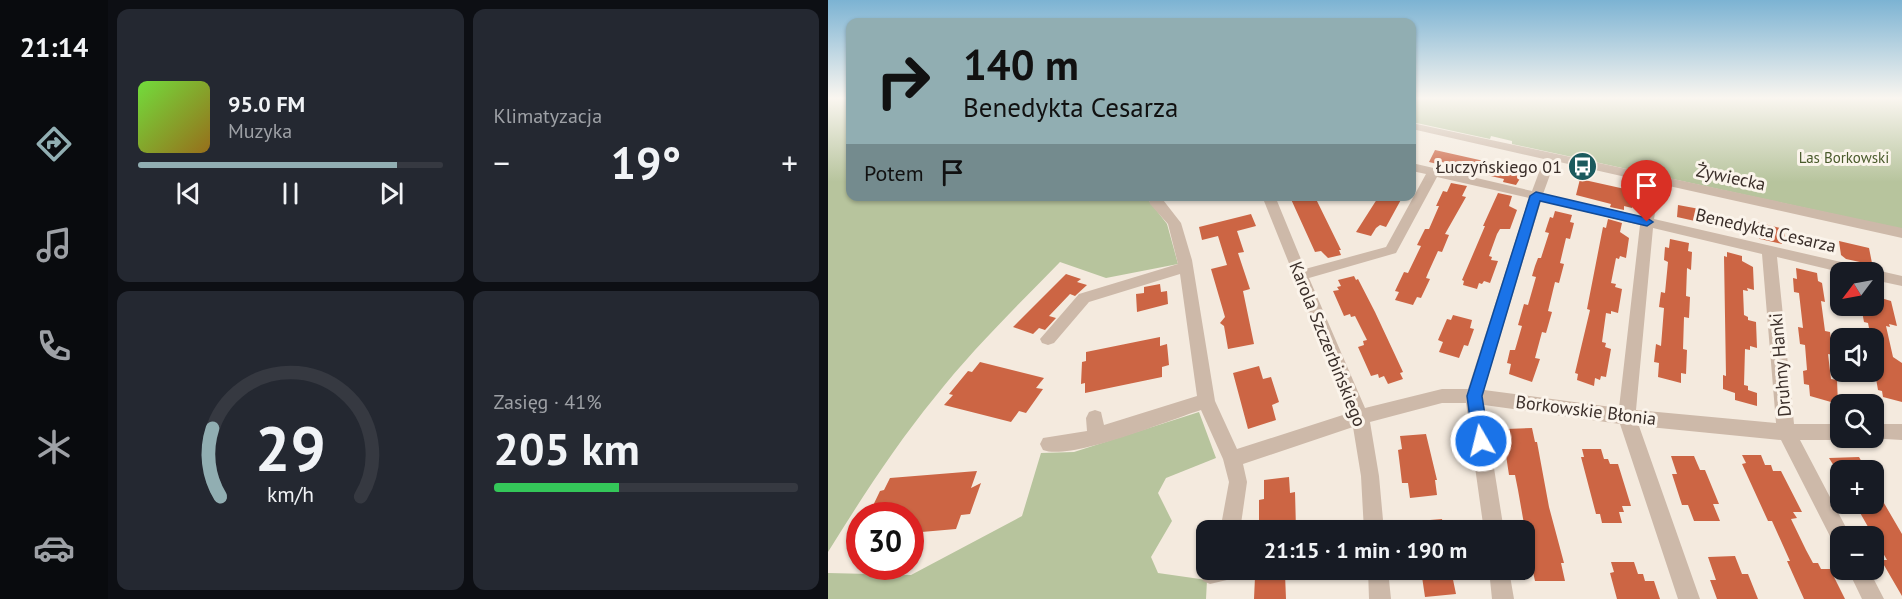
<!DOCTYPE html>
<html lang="pl">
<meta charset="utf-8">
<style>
:root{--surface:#171b24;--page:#242831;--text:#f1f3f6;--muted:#9ea1a6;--line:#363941;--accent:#91aeb2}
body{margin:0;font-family:"PT Sans",sans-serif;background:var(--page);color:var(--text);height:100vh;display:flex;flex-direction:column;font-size:22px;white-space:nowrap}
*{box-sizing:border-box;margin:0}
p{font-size:20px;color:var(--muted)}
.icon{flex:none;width:33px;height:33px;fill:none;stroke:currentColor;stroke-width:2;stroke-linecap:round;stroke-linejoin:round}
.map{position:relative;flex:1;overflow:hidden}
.side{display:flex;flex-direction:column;gap:9px;padding:9px;background:#0d0f14;width:720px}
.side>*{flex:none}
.guide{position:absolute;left:18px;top:18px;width:570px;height:183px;border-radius:12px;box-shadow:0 2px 4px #0004;background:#91aeb2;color:#111;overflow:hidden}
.needle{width:39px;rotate:238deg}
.buttons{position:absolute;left:1002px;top:262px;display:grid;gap:12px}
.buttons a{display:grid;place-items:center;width:54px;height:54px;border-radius:12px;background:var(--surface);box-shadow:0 2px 4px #0004;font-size:30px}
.speed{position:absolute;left:18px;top:502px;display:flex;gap:12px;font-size:30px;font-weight:700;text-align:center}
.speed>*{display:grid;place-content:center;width:78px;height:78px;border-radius:50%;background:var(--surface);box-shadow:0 2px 4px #0004;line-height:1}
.speed .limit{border:9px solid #d22;background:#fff;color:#111}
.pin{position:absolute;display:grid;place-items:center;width:51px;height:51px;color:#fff;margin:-62px -26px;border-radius:50% 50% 50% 0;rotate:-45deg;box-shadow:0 0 6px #0007}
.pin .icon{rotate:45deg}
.me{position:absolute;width:66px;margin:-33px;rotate:352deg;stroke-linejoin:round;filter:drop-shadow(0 0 4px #0008)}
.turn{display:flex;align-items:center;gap:21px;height:126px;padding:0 18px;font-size:27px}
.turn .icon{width:78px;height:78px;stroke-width:2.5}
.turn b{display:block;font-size:42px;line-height:51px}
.then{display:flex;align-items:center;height:57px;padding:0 18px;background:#0003;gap:12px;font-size:22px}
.big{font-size:45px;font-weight:700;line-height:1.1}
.side .card{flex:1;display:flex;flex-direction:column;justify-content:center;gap:9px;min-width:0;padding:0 21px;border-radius:12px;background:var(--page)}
.side .dial{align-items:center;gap:0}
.dial svg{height:156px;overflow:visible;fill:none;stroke:var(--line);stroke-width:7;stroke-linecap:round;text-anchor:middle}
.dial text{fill:var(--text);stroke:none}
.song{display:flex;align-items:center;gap:18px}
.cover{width:72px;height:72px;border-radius:9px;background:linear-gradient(135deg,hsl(100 70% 55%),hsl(40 70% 35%))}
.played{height:6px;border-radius:3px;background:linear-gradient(90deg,var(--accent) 85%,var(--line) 85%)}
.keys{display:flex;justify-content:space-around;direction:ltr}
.heat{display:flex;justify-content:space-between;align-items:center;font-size:33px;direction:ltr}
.charge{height:9px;border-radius:4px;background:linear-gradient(90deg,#34c759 41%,var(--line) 0)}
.side .tiles{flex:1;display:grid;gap:9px;grid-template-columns:repeat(2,1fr)}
.trip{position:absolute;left:368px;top:520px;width:339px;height:60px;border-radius:12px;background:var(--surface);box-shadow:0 2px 4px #0004;font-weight:700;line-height:60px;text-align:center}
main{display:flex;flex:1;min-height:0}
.tabs{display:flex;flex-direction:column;width:108px;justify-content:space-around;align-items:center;background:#090b0e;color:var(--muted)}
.tabs .icon{width:42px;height:42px}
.tabs .active{color:var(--accent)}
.tabs b{font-size:27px;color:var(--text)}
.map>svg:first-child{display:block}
</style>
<main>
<nav class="tabs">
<b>21:14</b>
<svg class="icon active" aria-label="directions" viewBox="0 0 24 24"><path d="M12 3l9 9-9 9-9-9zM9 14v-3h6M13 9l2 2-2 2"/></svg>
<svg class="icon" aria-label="music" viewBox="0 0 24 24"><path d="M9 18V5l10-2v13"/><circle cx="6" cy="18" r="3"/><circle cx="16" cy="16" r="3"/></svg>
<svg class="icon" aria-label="phone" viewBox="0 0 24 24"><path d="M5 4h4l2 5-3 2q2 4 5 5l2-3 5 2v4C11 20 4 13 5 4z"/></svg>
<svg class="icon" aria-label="climate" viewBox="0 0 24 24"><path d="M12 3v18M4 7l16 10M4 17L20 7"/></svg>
<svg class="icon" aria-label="car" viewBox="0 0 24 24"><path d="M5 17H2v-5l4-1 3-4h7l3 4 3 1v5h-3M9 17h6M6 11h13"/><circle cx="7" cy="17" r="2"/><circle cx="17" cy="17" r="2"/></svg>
</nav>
<section class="side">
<div class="tiles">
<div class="card">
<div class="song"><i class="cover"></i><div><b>95.0 FM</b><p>Muzyka</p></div></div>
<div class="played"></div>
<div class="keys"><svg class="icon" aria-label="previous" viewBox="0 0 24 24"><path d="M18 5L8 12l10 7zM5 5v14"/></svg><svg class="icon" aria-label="pause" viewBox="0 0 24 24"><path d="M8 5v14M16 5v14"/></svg><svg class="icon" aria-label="next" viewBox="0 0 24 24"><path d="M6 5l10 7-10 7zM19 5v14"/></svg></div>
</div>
<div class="card"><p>Klimatyzacja</p>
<div class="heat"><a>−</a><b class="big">19°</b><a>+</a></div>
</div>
<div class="card dial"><svg viewBox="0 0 100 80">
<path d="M14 69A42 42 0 1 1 86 69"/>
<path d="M14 69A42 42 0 0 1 10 34" stroke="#91aeb2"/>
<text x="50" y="56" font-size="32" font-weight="700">29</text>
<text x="50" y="72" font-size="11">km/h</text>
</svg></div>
<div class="card"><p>Zasięg · 41%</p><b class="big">205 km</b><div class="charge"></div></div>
</div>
</section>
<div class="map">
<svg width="1074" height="599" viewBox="0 0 1074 599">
<rect width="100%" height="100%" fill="#f4eade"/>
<path fill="#b7c49d" d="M 0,98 L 22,98 L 22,196 L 318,197 L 339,224 L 350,264 L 278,278 L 232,262 C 189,306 145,349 107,397 C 67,446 33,499 0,552 Z
M 584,98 L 1074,98 L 1074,229 L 684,144 L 684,141 L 663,136 L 662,139 L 584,122 Z
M 371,412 L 388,458 L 338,478 L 330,493 L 344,521 L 323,557 L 330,573 L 379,580 L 378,599 L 0,599 L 0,573 L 83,575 L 194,516 L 213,453 L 246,452 Z"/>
<path fill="#cc6544" d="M 607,150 L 696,170 L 696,172 L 688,185 L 675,182 L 676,179 L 645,172 L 644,175 L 629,171 L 630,169 L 601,162 Z
M 752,179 L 806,191 L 804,208 L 796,206 L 796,210 L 782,207 L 783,204 L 748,195 Z
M 623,183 L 639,186 L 634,196 L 638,197 L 617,234 L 621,235 L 614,252 L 610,251 L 600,273 L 598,278 L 602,279 L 593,298 L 589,297 L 585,305 L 567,300 L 571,292 L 567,291 L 576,272 L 580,273 L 593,246 L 589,245 L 597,229 L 601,229 L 611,206 L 608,206 L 615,191 L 619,192 Z
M 670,193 L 684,196 L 681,206 L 689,210 L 682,229 L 672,229 L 669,234 L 661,256 L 664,257 L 663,260 L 670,261 L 662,283 L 656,281 L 654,284 L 651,283 L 649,289 L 635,285 L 636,281 L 634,280 L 657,226 L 655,226 Z
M 551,196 L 575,196 L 558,227 L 552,225 L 548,228 L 543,236 L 528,232 Z
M 462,197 L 487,197 L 513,250 L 511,250 L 513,255 L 500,258 L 493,251 L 487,252 Z
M 850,205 L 877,210 L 876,223 L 849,217 Z
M 727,211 L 744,215 L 742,222 L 746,223 L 742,239 L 738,238 L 732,263 L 736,264 L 731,283 L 727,282 L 720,311 L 724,312 L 718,333 L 714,332 L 707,358 L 712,359 L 704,382 L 681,374 L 683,364 L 679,363 L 682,350 L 687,350 L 694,326 L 690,325 L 696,304 L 700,305 L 708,277 L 704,276 L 707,266 L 710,258 L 713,258 L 721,233 L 717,232 L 722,217 L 725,218 Z
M 423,214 L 428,226 L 409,231 L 416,252 L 410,253 L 422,289 L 415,291 L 426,344 L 400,349 L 396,326 L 392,323 L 397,317 L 383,269 L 399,265 L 390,236 L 374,240 L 371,227 Z
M 780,219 L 794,223 L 792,232 L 801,238 L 798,258 L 792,256 L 791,259 L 788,258 L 783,283 L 788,284 L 787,287 L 794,289 L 790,313 L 783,311 L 783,314 L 778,313 L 774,342 L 778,343 L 777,347 L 783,349 L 778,377 L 773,376 L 772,380 L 767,378 L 766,386 L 749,380 L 750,374 L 747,373 L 762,310 L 759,309 L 775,227 L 778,228 Z
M 928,222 L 956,229 L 957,242 L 954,241 L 954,244 L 932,239 L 929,236 Z
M 842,239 L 861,243 L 860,251 L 864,252 L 863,270 L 859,268 L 858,296 L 862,297 L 861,318 L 856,317 L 855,349 L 859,350 L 858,374 L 853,373 L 853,383 L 830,377 L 831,363 L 826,362 L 828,344 L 833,346 L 836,308 L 831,307 L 833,292 L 837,293 L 840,262 L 836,260 L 837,247 L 841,248 Z
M 1011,241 L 1041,248 L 1044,263 L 1041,262 L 1041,264 L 1018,259 L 1013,255 Z
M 899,252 L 914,256 L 914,261 L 925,267 L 926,290 L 919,288 L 920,291 L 915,290 L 916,315 L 920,317 L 920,320 L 928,322 L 929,348 L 922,346 L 922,350 L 917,349 L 916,385 L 920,386 L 920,390 L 929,393 L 929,406 L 907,400 L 907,393 L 895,389 L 895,375 L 898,376 L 896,256 L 899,257 Z
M 968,268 L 989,273 L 990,281 L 994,283 L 997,302 L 993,301 L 997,331 L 1002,332 L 1005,355 L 1000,354 L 1003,379 L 1009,380 L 1010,404 L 982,396 L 981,385 L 976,384 L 975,371 L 979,370 L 977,345 L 972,344 L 970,327 L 975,328 L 971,293 L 966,292 L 965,278 L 969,279 Z
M 238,274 L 253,279 L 249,282 L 259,285 L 247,296 L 242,294 L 221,316 L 228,318 L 217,330 L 211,328 L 205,334 L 185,327 Z
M 526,276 L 528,280 L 530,279 L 547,312 L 575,372 L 572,373 L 575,379 L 560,384 L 556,376 L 551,378 L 550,374 L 543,376 L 530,347 L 536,345 L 535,341 L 539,340 L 527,316 L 523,317 L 522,314 L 516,316 L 505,291 L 511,290 L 509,287 L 513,286 L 510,280 Z
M 332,284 L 333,292 L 339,291 L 340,304 L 309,312 L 308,294 L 316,293 L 316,287 Z
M 1046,296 L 1063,301 L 1069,326 L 1061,324 L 1062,327 L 1058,326 L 1065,357 L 1074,363 L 1074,402 L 1055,397 L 1054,391 L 1050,390 L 1046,367 L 1046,329 L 1041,328 L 1040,323 L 1036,322 L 1033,306 L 1046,306 Z
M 625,315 L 644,320 L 642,328 L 646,329 L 640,346 L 636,345 L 631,358 L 611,352 L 615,342 L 610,340 L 619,319 L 623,320 Z
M 332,337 L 332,346 L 339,344 L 341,365 L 334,367 L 334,377 L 257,393 L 257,383 L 253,384 L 254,362 L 258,361 L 258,352 Z
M 152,362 L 216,378 L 208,388 L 215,389 L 198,413 L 191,411 L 183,422 L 116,405 L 125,395 L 121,394 L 140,371 L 144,372 Z
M 431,366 L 435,379 L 443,377 L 451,402 L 444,405 L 448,420 L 420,429 L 405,373 Z
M 704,428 L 707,442 L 709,442 L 721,507 L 736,563 L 733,563 L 737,581 L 707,581 L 703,563 L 698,563 L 696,524 L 690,490 L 687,475 L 681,475 L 676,442 L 681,442 L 678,429 Z
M 598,434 L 609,480 L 607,480 L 609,495 L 582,498 L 580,483 L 574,483 L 572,466 L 570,450 L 574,449 L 572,436 Z
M 754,449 L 773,449 L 776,459 L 780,459 L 782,464 L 790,464 L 803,506 L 794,506 L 796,512 L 791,512 L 794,523 L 774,523 L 772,514 L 768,514 L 753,457 L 756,457 Z
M 914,455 L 933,455 L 937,465 L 943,465 L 945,471 L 953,471 L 974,512 L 965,512 L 969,518 L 963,519 L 978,550 L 985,563 L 990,563 L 993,569 L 1002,569 L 1017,599 L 976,599 L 959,561 L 962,561 L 944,521 L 940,521 L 914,464 L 918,463 Z
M 843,456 L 866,456 L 872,470 L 877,470 L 891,504 L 885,504 L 892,521 L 866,521 L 860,505 L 854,505 L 844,474 L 849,474 Z
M 1031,457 L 1039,471 L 1009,471 L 1001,458 Z
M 149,471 L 143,488 L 153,483 L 142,514 L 133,515 L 128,529 L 82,533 L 82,516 L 40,516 L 52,491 L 56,490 L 62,478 Z
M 461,477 L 462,493 L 467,492 L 468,529 L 436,531 L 436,527 L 431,528 L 431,500 L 436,499 L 436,480 Z
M 1046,486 L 1074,534 L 1074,596 L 1053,560 L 1059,560 L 1027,504 L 1046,504 Z
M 614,519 L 616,531 L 579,531 L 578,522 Z
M 907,556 L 914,574 L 920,574 L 930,599 L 889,599 L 882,580 L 888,580 L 880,557 Z
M 783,562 L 806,562 L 810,574 L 815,574 L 817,581 L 826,581 L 832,599 L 789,599 L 782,573 L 786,572 Z
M 593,570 L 623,570 L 628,594 L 597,597 Z
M 457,574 L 458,599 L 426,599 L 427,577 Z"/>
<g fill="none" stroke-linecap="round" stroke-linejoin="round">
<path fill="#cdb9a9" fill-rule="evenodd" d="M 584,123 L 1074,228 L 1074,238 L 832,184 L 826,219 L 1074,276 L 1074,286 L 1046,280 L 1046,273 L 1016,273 L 949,257 L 966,424 L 1012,424 L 1012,438 L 1018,438 L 1012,440 L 972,440 L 1023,537 L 1012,537 L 1012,547 L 1006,544 L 953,440 L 811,426 L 872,599 L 850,599 L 792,424 L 656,405 L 676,531 L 656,531 L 638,403 L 614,403 L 542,422 L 551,476 L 556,531 L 536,531 L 533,476 L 525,427 L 415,464 L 419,482 L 412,531 L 392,531 L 401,482 L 395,459 L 373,410 C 341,420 243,461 215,450 L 212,444 L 215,438 L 259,431 L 258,418 L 261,412 L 267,410 L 273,412 L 276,425 L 369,396 L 352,274 L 261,302 L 226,343 L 220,345 L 214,343 L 212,339 L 251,294 L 350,264 L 340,224 L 322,204 L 320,196 L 332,196 L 353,223 L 364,260 L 387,401 L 409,449 L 521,413 L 434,196 L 447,196 L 477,269 L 558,247 L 598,174 L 584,171 L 584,163 L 704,191 L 716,159 L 584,129 ZM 727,161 L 820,182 L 813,216 L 715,194 ZM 609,177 L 701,198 L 640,389 L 614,389 L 537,408 L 481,278 L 568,253 ZM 713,201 L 812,225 L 791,408 L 656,390 ZM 825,228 L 934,254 L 948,423 L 808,410 Z
M 1046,424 L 1074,424 L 1074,440 L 1040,438 L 1046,438 Z
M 378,565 L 378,570 L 406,570 L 403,579 L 382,584 L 375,581 L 372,574 L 375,567 Z
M 540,570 L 560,570 L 563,599 L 541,599 Z
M 661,570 L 681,570 L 686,599 L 664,599 Z
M 1020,570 L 1041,570 L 1056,599 L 1034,599 Z"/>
</g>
<linearGradient id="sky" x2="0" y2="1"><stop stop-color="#7cb3d3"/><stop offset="0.54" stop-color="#faf6f0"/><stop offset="1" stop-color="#faf6f0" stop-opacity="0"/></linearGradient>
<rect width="1074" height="182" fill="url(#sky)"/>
<path fill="#1a73e8" stroke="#114b97" stroke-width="1.5" d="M 708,192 L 819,218 L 825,222 L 819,226 L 712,201 L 654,396 L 661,441 L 659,446 L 653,449 L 647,446 L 645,441 L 639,396 L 702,196 Z"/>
<defs>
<symbol id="bus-disc" viewBox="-11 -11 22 22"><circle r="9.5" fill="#1c5a5e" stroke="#fbf4eb"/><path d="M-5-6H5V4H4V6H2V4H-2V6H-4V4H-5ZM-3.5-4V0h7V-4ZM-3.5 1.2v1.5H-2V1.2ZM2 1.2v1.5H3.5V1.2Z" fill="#fff"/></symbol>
</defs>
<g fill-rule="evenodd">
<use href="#bus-disc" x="738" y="150" width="33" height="33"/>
</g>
<g text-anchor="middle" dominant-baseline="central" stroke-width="6" stroke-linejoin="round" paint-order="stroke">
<g font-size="15" fill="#495a2b" stroke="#fbf4eb">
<text x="1016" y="157">Las Borkowski</text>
</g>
<g font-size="18" fill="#3a2e29" stroke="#fbf4eb" text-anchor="end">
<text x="734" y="166">Łuczyńskiego 01</text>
</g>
<g font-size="18" fill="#3a2e29" stroke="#fbf4eb">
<text transform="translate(903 177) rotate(12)">Żywiecka</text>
<text transform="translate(938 230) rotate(13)">Benedykta Cesarza</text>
<text transform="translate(500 344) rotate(68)">Karola Szczerbińskiego</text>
<text transform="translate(952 365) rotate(-95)">Druhny Hanki</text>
<text transform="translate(758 410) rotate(7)">Borkowskie Błonia</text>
</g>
</g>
</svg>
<div class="buttons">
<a><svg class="needle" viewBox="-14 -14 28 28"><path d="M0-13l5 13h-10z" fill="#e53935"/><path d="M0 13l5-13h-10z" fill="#9ea1a6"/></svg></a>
<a><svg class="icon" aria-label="sound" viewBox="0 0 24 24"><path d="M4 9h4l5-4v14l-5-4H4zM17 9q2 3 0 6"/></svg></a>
<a><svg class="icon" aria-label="search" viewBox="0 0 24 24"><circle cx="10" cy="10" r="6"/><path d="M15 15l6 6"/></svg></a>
<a>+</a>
<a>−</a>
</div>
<div class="speed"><div class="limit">30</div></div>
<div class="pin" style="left:819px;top:222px;background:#d93025"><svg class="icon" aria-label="arrive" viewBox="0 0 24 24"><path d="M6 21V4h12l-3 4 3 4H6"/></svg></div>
<svg class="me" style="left:653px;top:441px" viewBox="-20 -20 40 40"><circle r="17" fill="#1a73e8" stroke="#fff" stroke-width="3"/><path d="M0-11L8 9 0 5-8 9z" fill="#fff"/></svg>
<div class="trip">21:15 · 1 min · 190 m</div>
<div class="guide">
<div class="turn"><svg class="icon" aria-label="right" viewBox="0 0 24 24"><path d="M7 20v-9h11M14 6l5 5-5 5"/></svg><div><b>140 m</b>Benedykta Cesarza</div></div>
<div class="then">Potem<svg class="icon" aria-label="arrive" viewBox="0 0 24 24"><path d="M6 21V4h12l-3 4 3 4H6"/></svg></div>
</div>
</div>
</main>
